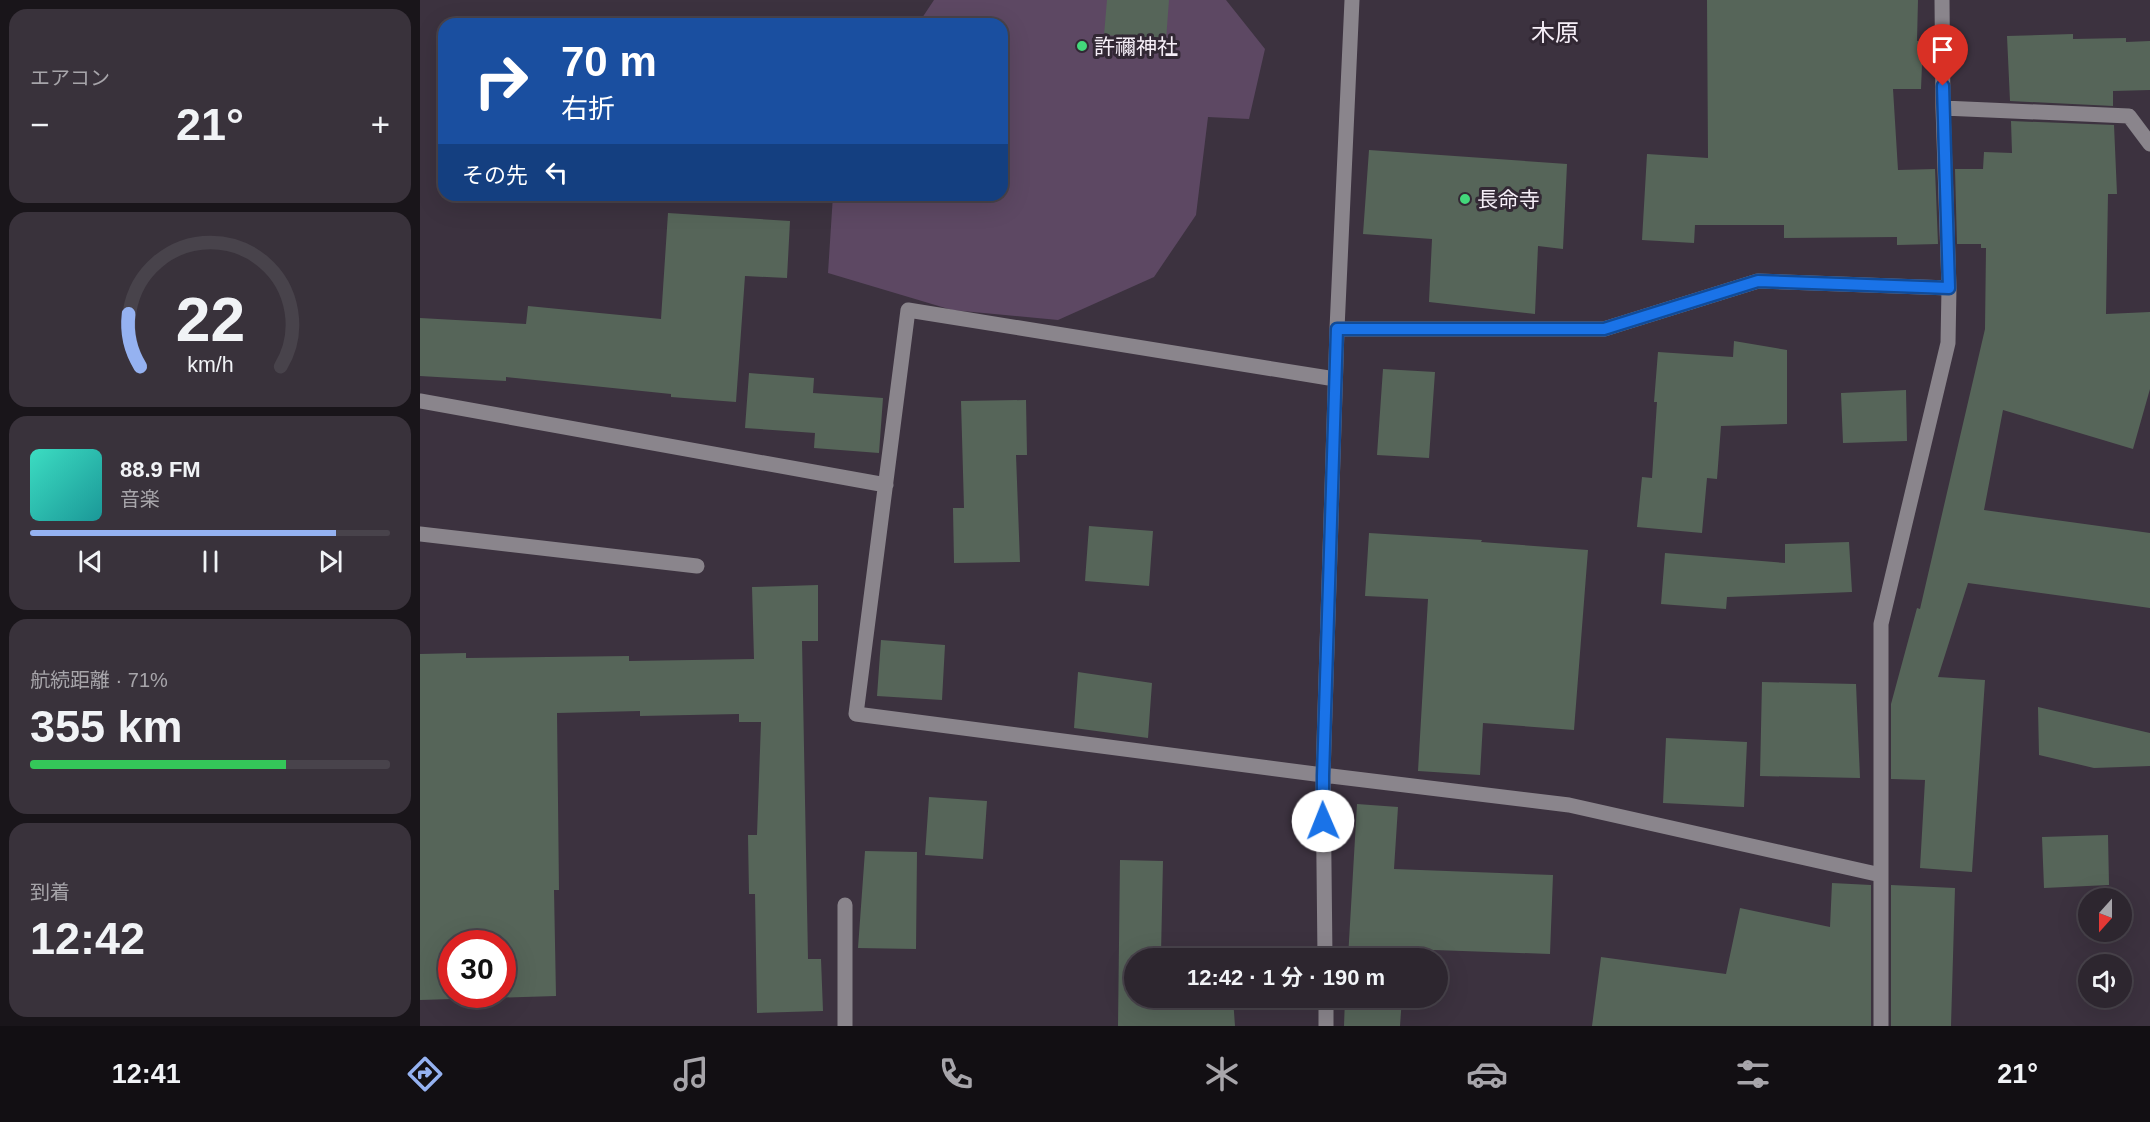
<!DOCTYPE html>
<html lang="ja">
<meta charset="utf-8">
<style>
:root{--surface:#2d262f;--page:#39323b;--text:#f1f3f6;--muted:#a7a5aa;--line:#48434b;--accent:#95b2f1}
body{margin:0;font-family:Arial,"Noto Sans JP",sans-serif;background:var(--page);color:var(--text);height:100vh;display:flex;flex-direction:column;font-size:22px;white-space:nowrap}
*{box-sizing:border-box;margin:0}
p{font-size:20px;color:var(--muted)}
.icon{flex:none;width:33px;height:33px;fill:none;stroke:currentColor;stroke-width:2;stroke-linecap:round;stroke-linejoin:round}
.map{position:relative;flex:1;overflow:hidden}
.sheet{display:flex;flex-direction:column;gap:9px;padding:9px;background:#19151a;width:420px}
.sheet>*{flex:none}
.top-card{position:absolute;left:18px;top:18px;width:570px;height:183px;border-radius:18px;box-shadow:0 6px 24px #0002,0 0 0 2px var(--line);background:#1a4fa0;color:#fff;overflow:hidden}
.needle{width:39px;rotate:201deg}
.controls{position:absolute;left:1658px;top:888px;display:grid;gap:12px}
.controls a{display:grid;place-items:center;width:54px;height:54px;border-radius:50%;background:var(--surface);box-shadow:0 6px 24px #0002,0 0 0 2px var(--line);font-size:30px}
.speed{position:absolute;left:18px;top:930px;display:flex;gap:12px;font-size:30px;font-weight:700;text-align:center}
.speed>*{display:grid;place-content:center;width:78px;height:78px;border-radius:50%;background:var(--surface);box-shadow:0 6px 24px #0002,0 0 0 2px var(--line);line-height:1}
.speed .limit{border:9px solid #d22;background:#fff;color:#111}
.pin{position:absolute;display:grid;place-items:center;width:51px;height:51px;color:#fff;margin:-62px -26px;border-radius:50% 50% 50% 0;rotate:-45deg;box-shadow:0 0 6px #0007}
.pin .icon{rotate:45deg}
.me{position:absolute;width:66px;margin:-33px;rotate:359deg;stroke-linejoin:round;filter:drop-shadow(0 0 4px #0008)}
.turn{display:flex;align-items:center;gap:21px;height:126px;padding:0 24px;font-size:27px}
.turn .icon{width:78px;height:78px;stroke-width:2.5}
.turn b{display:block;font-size:42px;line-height:51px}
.then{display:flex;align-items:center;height:57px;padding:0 24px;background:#0003;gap:12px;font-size:22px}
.big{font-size:45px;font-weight:700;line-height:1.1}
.sheet .card{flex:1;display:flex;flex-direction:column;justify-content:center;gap:9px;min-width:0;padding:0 21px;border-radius:18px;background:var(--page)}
.sheet .dial{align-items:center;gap:0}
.dial svg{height:156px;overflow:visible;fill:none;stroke:var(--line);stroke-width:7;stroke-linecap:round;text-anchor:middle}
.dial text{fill:var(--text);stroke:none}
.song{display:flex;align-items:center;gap:18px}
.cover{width:72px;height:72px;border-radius:9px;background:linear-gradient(135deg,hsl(170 70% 55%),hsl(180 70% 35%))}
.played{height:6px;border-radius:3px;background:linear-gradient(90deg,var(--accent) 85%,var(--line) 85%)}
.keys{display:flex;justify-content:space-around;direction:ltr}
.heat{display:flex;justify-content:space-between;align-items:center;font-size:33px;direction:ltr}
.charge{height:9px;border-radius:4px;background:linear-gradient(90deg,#34c759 71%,var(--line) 0)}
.trip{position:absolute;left:704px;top:948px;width:324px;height:60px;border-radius:30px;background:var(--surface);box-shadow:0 6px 24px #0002,0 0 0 2px var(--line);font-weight:700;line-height:60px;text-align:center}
.dock{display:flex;height:96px;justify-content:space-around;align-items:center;background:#120f13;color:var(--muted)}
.dock .icon{width:42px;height:42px}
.dock .current{color:var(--accent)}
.dock b{font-size:27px;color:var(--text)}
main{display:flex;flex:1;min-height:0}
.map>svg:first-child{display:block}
</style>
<main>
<section class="sheet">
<div class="card"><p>エアコン</p>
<div class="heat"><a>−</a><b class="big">21°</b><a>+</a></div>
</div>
<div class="card dial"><svg viewBox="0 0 100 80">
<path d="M14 69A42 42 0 1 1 86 69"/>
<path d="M14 69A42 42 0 0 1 8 42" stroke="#95b2f1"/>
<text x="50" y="56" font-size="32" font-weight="700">22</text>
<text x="50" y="72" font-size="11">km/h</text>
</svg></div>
<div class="card">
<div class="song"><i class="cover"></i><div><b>88.9 FM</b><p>音楽</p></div></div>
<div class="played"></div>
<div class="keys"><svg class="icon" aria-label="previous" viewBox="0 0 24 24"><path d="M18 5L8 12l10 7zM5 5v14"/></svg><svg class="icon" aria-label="pause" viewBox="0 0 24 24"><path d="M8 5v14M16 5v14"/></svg><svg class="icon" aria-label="next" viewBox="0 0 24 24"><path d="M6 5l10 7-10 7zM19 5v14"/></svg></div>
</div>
<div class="card"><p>航続距離 · 71%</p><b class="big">355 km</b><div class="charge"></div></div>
<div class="card"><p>到着</p><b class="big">12:42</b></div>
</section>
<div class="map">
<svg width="1730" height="1026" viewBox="0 0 1730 1026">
<rect width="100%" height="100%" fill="#3c323f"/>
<path fill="#5d4863" d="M 514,0 L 806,0 L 845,49 L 829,119 L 788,117 L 776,215 L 734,277 L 638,320 L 532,310 L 408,273 L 413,195 L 582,195 L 582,24 L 498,24 Z"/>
<path fill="#566559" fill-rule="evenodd" d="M 687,0 L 749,0 L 746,40 L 684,35 Z
M 1287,0 L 1498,0 L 1497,41 L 1503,41 L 1501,89 L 1473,89 L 1478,170 L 1515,169 L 1518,244 L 1477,245 L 1477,237 L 1364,238 L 1364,225 L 1275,225 L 1274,243 L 1222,240 L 1227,154 L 1288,158 Z
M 1653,34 L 1653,39 L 1706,38 L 1706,42 L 1730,41 L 1730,90 L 1693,91 L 1693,106 L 1590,101 L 1587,36 Z
M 1591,121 L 1694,125 L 1697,194 L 1688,194 L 1686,314 L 1730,312 L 1730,389 L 1713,449 L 1583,410 L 1564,510 L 1730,533 L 1730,608 L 1548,583 L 1518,677 L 1565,680 L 1552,872 L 1500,868 L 1505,780 L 1471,779 L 1471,704 L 1497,608 L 1500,609 L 1565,329 L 1566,248 L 1561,248 L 1561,244 L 1537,244 L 1535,169 L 1563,169 L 1564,152 L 1592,153 Z
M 949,150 L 1147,164 L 1143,249 L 1118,246 L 1115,314 L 1009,302 L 1012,239 L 943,234 Z
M 248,213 L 370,221 L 367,278 L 325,276 L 316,402 L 251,397 L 251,394 L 86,377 L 86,381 L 0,376 L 0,318 L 106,324 L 108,306 L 241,319 Z
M 1314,341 L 1367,350 L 1367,424 L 1301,426 L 1297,479 L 1287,478 L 1282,533 L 1217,527 L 1222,477 L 1232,478 L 1237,402 L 1234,402 L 1238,352 L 1313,357 Z
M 963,369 L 1015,372 L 1009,458 L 957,455 Z
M 329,373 L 394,378 L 393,393 L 463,398 L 459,453 L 394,448 L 395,433 L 325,428 Z
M 1486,390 L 1487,441 L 1423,443 L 1421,393 Z
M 606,400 L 607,455 L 596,455 L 600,562 L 534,563 L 533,508 L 544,508 L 541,401 Z
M 669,526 L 733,531 L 729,586 L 665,581 Z
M 949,533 L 1062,540 L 1061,542 L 1168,550 L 1154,730 L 1063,723 L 1060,775 L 998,771 L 1008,599 L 945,596 Z
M 1429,542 L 1432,592 L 1307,597 L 1306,609 L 1241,604 L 1245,553 L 1365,563 L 1365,544 Z
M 398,585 L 398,641 L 382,641 L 388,959 L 401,959 L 403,1011 L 337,1013 L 335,894 L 329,894 L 328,835 L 337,835 L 341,722 L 319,722 L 319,714 L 220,716 L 220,711 L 137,713 L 139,890 L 134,890 L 136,996 L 0,1000 L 0,654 L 46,653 L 46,658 L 209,656 L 209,661 L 334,659 L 332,587 ZM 32,944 L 82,944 L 82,994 L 32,994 Z
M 461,640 L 525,645 L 522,700 L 457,696 Z
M 658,672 L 732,683 L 728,738 L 654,728 Z
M 1342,682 L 1436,684 L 1440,778 L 1340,776 Z
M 1618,707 L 1730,733 L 1730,766 L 1674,768 L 1619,755 Z
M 1246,738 L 1327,742 L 1324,807 L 1243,803 Z
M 509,797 L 567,801 L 563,859 L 505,855 Z
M 937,804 L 978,807 L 974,869 L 1133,875 L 1130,954 L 986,949 L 985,958 L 928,958 Z
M 1688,835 L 1689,885 L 1624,888 L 1622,837 Z
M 445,851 L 497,852 L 496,949 L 438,948 Z
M 700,860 L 743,861 L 741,954 L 809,952 L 810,958 L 714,958 L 714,998 L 813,998 L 815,1026 L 698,1026 Z
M 1412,883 L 1451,885 L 1451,1026 L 1172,1026 L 1181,957 L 1306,974 L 1320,908 L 1410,927 Z
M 1471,885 L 1535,888 L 1531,1026 L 1471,1026 Z
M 925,998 L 982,998 L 980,1026 L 924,1026 Z"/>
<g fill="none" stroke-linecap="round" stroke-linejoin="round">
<path stroke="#8a858c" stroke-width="15" d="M 1523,108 L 1709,116 L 1730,144
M 917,329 L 1184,329 L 1338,281 L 1529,288
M 915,379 L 488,310 L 436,714 L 903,775 L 1149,805 L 1461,875
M 0,401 L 466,485
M 0,534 L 277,566
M 425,905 L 425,1026
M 905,958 L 903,775 L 917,329 L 932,0
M 906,998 L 906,1026
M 1461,1026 L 1461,624 L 1528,343 L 1529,288 L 1523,108 L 1522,0"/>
</g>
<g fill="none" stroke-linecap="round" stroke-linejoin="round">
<defs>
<path id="route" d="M 903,821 L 903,776 L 917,329 L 1184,329 L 1338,281 L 1529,288 L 1523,86"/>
</defs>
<use href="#route" stroke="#114b97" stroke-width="15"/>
<use href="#route" stroke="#1a73e8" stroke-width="10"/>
</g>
<g fill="#43d77b" stroke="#322834" stroke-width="2">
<circle cx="662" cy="46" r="6"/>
<circle cx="1045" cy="199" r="6"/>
</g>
<g text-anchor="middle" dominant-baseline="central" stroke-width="6" stroke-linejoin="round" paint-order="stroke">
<g font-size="21" fill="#f5eef7" stroke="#322834" text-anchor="start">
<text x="674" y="46">許禰神社</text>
<text x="1057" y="199">長命寺</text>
</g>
<g font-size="24" fill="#f5eef7" stroke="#322834">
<text x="1135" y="32">木原</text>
</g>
</g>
</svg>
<div class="controls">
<a><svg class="needle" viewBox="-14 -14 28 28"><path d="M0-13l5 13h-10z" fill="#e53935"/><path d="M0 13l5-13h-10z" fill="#a7a5aa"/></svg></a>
<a><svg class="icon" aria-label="sound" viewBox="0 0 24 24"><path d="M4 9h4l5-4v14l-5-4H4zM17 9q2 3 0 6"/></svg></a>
</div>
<div class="speed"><div class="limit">30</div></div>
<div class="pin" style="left:1523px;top:86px;background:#d93025"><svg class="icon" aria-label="arrive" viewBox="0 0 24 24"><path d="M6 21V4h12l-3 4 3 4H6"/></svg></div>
<svg class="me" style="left:903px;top:821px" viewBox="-20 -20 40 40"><circle r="19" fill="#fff"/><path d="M0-13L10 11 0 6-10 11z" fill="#1a73e8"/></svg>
<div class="trip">12:42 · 1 分 · 190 m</div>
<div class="top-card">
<div class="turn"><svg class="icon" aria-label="right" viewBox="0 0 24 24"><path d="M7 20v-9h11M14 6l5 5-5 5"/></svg><div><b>70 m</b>右折</div></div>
<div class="then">その先<svg class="icon" aria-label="left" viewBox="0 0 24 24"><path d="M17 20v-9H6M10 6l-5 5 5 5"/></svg></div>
</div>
</div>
</main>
<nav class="dock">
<b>12:41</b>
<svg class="icon current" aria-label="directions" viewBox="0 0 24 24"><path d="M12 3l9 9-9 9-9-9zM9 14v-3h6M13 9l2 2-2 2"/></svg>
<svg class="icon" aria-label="music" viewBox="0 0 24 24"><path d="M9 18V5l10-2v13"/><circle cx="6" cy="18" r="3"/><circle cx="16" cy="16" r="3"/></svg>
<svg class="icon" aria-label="phone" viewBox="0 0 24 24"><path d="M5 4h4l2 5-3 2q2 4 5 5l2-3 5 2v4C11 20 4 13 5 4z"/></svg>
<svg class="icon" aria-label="climate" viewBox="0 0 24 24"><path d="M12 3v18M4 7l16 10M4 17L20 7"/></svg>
<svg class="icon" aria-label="car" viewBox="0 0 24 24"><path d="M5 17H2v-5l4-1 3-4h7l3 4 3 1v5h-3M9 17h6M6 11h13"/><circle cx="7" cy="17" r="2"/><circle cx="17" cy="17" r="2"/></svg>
<svg class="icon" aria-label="filters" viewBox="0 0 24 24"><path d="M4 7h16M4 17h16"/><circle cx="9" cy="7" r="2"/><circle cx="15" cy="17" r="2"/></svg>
<b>21°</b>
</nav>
